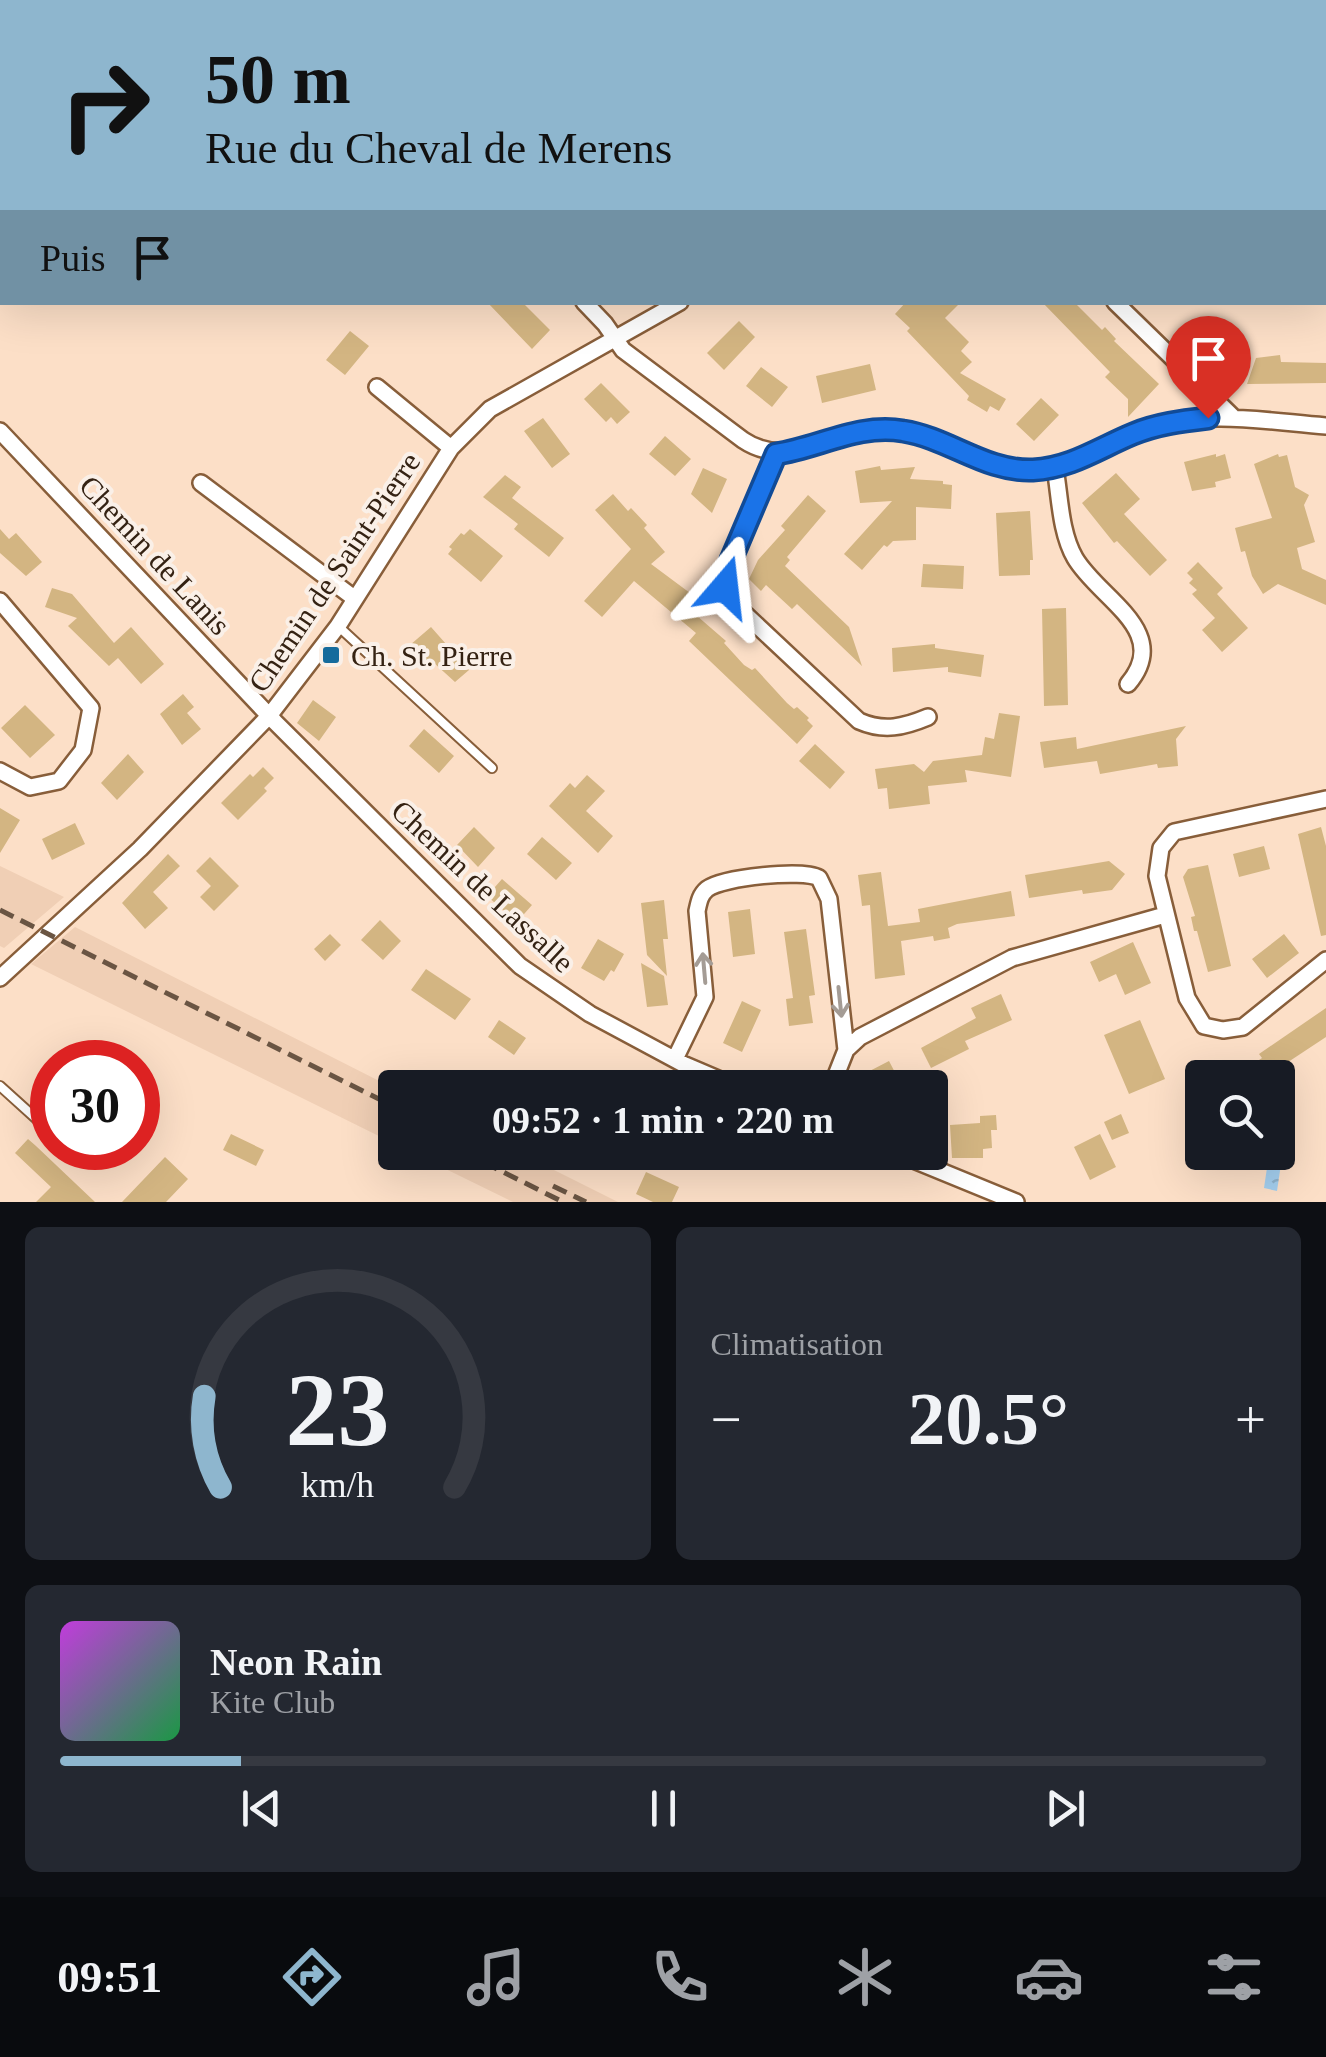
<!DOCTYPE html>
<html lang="fr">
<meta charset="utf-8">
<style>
:root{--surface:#171b24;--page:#242831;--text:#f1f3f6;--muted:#9ea1a6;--line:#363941;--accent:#8eb6ce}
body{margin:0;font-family:Georgia,serif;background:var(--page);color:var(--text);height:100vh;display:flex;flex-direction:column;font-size:38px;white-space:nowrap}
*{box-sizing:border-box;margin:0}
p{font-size:32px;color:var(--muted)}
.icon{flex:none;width:55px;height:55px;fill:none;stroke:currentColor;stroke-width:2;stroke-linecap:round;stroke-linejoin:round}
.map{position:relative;height:1202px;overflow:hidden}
.panel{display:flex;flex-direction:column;gap:25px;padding:25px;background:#0d0f14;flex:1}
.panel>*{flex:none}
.guide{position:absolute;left:0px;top:0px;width:1328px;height:305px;box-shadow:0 10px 40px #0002;background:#8eb6ce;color:#111;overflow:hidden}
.fabs{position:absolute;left:1185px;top:1060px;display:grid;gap:20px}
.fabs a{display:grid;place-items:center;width:110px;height:110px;border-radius:10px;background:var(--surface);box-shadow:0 10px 40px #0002;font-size:50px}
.speed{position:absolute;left:30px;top:1040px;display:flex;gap:20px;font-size:50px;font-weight:700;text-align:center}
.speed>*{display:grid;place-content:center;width:130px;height:130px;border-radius:50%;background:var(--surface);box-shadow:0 10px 40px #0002;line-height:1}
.speed .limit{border:15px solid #d22;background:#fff;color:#111}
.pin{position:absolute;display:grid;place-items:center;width:85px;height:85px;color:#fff;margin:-102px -42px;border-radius:50% 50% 50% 0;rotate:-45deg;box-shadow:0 0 10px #0007}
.pin .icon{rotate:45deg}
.me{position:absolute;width:110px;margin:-55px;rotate:17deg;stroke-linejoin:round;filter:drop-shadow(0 0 8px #0008)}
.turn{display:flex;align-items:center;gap:35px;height:210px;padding:0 40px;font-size:45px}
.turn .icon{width:130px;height:130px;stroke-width:2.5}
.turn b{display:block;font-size:70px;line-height:85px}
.then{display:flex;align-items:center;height:95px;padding:0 40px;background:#0003;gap:20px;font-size:38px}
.big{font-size:75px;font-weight:700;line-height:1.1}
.panel .tile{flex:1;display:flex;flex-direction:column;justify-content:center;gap:15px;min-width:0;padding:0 35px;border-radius:15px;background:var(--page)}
.panel .dial{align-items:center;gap:0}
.dial svg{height:260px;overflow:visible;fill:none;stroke:var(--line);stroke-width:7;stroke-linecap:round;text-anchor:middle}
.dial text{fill:var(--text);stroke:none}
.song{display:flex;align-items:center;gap:30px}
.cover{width:120px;height:120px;border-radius:15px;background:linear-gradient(135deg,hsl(290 70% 55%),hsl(140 70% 35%))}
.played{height:10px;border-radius:5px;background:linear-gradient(90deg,var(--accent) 15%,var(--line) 15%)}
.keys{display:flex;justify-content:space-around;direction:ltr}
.heat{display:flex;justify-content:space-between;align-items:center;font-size:55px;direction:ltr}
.panel .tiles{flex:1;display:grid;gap:25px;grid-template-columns:1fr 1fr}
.tile:last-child{grid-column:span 2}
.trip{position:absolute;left:378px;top:1070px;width:570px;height:100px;border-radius:10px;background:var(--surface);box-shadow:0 10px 40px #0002;font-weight:700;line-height:100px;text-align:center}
.tabs{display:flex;height:160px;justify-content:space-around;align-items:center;background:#090b0e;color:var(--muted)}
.tabs .icon{width:70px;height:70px}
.tabs .selected{color:var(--accent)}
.tabs b{font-size:45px;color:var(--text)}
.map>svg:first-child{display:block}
</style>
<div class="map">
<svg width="1326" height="1202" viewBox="0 0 1326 1202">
<defs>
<pattern id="water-ripples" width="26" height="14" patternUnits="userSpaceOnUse" patternTransform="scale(2.5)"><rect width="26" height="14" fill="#a3ceee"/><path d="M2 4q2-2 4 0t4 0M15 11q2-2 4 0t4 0" fill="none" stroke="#8db1cb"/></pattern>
</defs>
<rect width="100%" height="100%" fill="#fcdfc7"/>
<path fill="#f0cfb5" d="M 0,866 L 64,897 L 4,948 L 0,946 Z
M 75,927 L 395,1089 L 395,1144 L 31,964 Z
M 413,1153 L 520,1153 L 618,1202 L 513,1202 Z"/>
<path fill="url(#water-ripples)" d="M 1277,1160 L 1281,1164 L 1277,1191 L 1264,1188 L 1268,1161 Z"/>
<path fill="#d3b582" d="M 487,302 L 522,302 L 550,330 L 532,349 Z
M 906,302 L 961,302 L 945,318 L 969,342 L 961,351 L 972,362 L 960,373 L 1006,399 L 999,411 L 990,406 L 987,412 L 967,400 L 969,396 L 907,331 L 910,328 L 895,314 Z
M 1042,302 L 1074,302 L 1102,330 L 1105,327 L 1116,339 L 1114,341 L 1159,384 L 1128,417 L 1128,399 L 1105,377 L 1110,372 Z
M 739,321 L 755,337 L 724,370 L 707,353 Z
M 1215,321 L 1239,346 L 1225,360 L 1206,340 L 1208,338 L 1203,332 Z
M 350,331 L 369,346 L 345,375 L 326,360 Z
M 1280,355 L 1281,362 L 1326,363 L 1326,383 L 1247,384 L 1256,358 Z
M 870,364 L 876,390 L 822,403 L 816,376 Z
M 761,367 L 788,387 L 772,407 L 746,386 Z
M 601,383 L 630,412 L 617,424 L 611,417 L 606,422 L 584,399 Z
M 1041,398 L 1059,415 L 1034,441 L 1016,424 Z
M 543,418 L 570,454 L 552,468 L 524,431 Z
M 665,436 L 691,459 L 675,476 L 649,454 Z
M 1216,454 L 1216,457 L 1225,454 L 1231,478 L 1215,482 L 1216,487 L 1192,491 L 1184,462 Z
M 1278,454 L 1279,457 L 1287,455 L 1295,487 L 1309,495 L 1304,505 L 1315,542 L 1297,548 L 1302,569 L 1326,580 L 1326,605 L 1278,584 L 1263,594 L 1252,576 L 1245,551 L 1241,552 L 1235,528 L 1272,518 L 1254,464 Z
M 880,466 L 881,470 L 915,467 L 910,479 L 943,481 L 943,484 L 952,485 L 951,509 L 916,507 L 916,540 L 893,541 L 887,547 L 884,545 L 862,570 L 844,554 L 892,501 L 860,503 L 855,471 Z
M 703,468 L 727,479 L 712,513 L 691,494 Z
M 1116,473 L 1140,499 L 1124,514 L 1167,560 L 1150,576 L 1117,541 L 1114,543 L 1082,503 Z
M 505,475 L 521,487 L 512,498 L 564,538 L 549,557 L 514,529 L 518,524 L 483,497 Z
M 613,494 L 628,511 L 631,508 L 647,525 L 644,528 L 665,552 L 651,564 L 690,593 L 689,595 L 696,601 L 689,609 L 726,641 L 724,643 L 744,665 L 752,670 L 755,668 L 787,703 L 794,709 L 797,707 L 809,718 L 807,720 L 813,726 L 797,744 L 689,641 L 696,633 L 634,581 L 602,617 L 584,601 L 631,549 L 595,510 Z
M 808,495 L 826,511 L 787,557 L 790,560 L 785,566 L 849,627 L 862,666 L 797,604 L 792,609 L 766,585 L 761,591 L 749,579 L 758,560 L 785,530 L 781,526 Z
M 1030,511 L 1033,560 L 1030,560 L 1030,575 L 999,576 L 996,513 Z
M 0,529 L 9,539 L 16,533 L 42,562 L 26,576 L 0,553 Z
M 470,529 L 503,556 L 481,582 L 448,554 L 452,549 L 449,547 L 461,533 L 464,535 Z
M 1198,562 L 1223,588 L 1217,594 L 1248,628 L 1222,652 L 1202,630 L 1215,618 L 1192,594 L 1197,590 L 1189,583 L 1193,579 L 1187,573 Z
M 923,564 L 964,566 L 963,589 L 921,587 Z
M 52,588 L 72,594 L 114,643 L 131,627 L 164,664 L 141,684 L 118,658 L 109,666 L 68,626 L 77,618 L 45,607 Z
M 1066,608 L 1068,705 L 1044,706 L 1042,609 Z
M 431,627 L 469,670 L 455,682 L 434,663 L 429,668 L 410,645 Z
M 935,644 L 935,648 L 984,655 L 981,677 L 948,672 L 948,667 L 893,672 L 892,648 Z
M 183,694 L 194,707 L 187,713 L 201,729 L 182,745 L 160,714 Z
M 313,700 L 336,717 L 319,741 L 297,723 Z
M 25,705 L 55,735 L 30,758 L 1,728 Z
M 999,713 L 1020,716 L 1011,777 L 965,770 L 967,782 L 928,786 L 930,804 L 889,809 L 887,788 L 878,789 L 875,769 L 914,764 L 924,772 L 933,761 L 982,755 L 985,737 L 994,739 Z
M 1186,726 L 1176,739 L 1178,766 L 1158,768 L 1157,764 L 1100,774 L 1097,761 L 1044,768 L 1040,742 L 1076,737 L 1077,749 Z
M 424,729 L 454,756 L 439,773 L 409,746 Z
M 815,744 L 845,772 L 830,789 L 799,761 Z
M 128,754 L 144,772 L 117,800 L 101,783 Z
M 263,767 L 274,778 L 264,788 L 267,791 L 238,820 L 221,803 L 250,774 L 253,777 Z
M 587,775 L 605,791 L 586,811 L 613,836 L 598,853 L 549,806 L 570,783 L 575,788 Z
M 0,808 L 20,820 L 0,853 Z
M 75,823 L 85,844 L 52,860 L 42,839 Z
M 474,827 L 495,848 L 478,867 L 457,845 Z
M 1321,827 L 1326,846 L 1326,935 L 1321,936 L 1298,834 Z
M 542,837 L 572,863 L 556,880 L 527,854 Z
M 1264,846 L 1270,869 L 1239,877 L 1233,854 Z
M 168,854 L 180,866 L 153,892 L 168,908 L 145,929 L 122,903 Z
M 210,857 L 239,886 L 214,911 L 200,897 L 211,886 L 196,871 Z
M 1109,861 L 1125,874 L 1112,890 L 1083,894 L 1082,890 L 1029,898 L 1025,875 Z
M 1208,865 L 1231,966 L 1208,972 L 1197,931 L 1194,931 L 1191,917 L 1195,916 L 1183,877 L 1188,869 Z
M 881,872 L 888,926 L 920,922 L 918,909 L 1011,891 L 1015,916 L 957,924 L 948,928 L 950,938 L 934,941 L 933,936 L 901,941 L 905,975 L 875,979 L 870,905 L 862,906 L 858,875 Z
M 502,879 L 532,905 L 517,922 L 487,896 Z
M 664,900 L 668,939 L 663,939 L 667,976 L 647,955 L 641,903 Z
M 750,909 L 755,954 L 733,957 L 728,912 Z
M 380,920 L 401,941 L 383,960 L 361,940 Z
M 806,929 L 815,995 L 809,996 L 813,1023 L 789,1026 L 786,999 L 793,998 L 784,932 Z
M 330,934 L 341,945 L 325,961 L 314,949 Z
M 1284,934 L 1299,953 L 1267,978 L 1252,959 Z
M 598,939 L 624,954 L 614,972 L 611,970 L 604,981 L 581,968 Z
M 1133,942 L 1151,983 L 1125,995 L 1116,974 L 1099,982 L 1090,962 Z
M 641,963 L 664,976 L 668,1005 L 647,1007 Z
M 426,969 L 471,999 L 455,1020 L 411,990 Z
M 1001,994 L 1012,1020 L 965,1041 L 969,1049 L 931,1068 L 921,1048 L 976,1018 L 971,1008 Z
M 742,1001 L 761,1010 L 742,1052 L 723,1043 Z
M 1326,1008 L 1326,1037 L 1264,1078 L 1232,1078 L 1262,1058 L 1259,1054 Z
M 499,1020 L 526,1038 L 514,1055 L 488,1037 Z
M 1140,1020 L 1165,1079 L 1129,1094 L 1104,1035 Z
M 889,1061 L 900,1082 L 889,1088 L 867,1088 L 860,1076 Z
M 1121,1114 L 1129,1133 L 1112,1140 L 1104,1122 Z
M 996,1115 L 997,1130 L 991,1130 L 992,1148 L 983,1149 L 983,1158 L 952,1158 L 950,1125 L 980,1123 L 980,1116 Z
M 231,1134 L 264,1150 L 256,1166 L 223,1150 Z
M 1100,1134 L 1116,1167 L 1090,1180 L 1074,1147 Z
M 28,1139 L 36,1146 L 95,1202 L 36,1202 L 51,1187 L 15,1153 Z
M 165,1157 L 188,1179 L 166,1202 L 122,1202 Z
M 646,1172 L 679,1187 L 672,1202 L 653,1202 L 636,1194 Z"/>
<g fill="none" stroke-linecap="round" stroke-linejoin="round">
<defs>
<path id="lane" d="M 338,626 L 492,768
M 0,1086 L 52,1133
M 68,1148 L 75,1154"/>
<path id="street" d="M 994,0 L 997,2
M 1082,2 L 1085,0
M 0,229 L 2,226
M 584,302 L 605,324 L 623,350 L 743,440 C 789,471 832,430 882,429 C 938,428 980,473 1036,469 C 1077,467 1107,443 1144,430 C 1205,409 1263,421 1326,426
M 1115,302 L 1232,416
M 377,387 L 451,448
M 0,431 L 275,722 L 520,966 L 590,1014 L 685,1065 L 739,1088
M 776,454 L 725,574 L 729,599 L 859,721 C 884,732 904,727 928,717
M 1055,468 C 1060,496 1060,532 1075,558 C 1099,599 1173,631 1128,684
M 201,483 L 354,598
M 0,601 L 91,708 L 83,750 L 59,781 L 30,787 L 0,771
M 1326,799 L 1174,832 L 1161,848 L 1157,876 L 1187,998 L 1204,1026 L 1223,1030 L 1243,1027 L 1326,960
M 0,978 L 140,849 L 269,716 L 338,626 L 451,448 L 490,409 L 680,302
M 675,1059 L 705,997 L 697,911 C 699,902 700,895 707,889 C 723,877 803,869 819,878 L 829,899 L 846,1050
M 831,1088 L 846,1050 L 860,1037 L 1012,958 L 1165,915
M 894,1152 L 1016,1202"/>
</defs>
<use href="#lane" stroke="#885e3a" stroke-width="12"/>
<use href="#street" stroke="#885e3a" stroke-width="20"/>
<use href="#lane" stroke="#fff" stroke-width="8"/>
<use href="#street" stroke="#fff" stroke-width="15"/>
<path stroke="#6a5543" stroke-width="5" stroke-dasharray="15 8" stroke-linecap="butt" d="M 0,910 L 395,1107
M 463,1152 L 563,1202
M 553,1186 L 586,1202"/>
</g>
<defs><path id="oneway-shaft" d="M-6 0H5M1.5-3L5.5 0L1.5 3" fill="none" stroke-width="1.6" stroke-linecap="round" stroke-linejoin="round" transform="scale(2.5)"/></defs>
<g stroke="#a49c95">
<use href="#oneway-shaft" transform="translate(704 968) rotate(-95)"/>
<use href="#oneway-shaft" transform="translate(840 1002) rotate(84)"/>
</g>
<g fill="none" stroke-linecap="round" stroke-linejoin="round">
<defs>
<path id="route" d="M 725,587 L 725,574 L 776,454 C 818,448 859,423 903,431 C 949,438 985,472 1033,470 C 1071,468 1099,448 1133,434 C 1157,424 1182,421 1208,418"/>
</defs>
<use href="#route" stroke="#114b97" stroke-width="25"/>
<use href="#route" stroke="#1a73e8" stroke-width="18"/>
</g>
<rect fill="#156b9c" stroke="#faf0e8" stroke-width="4" x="321" y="645" width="20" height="20" rx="5"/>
<g text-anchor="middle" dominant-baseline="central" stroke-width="8" stroke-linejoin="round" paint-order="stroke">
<g font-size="30" fill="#342213" stroke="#faf0e8">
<text transform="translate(155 555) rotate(47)">Chemin de Lanis</text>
<text transform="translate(334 572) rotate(-56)">Chemin de Saint-Pierre</text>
<text transform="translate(483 886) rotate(43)">Chemin de Lassalle</text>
</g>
<g font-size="30" fill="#342213" stroke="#faf0e8" text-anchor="start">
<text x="351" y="655">Ch. St. Pierre</text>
</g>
</g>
</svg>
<div class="fabs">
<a><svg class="icon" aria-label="search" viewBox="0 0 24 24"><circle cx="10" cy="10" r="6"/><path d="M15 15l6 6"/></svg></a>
</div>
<div class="speed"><div class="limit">30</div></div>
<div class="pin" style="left:1208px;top:418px;background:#d93025"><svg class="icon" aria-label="arrive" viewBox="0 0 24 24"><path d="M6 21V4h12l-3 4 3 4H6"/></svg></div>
<svg class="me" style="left:725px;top:587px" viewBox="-20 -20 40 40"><path d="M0-17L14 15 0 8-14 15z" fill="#1a73e8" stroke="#fff" stroke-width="4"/></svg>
<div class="trip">09:52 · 1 min · 220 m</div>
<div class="guide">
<div class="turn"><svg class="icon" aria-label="right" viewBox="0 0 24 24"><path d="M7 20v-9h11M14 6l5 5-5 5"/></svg><div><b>50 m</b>Rue du Cheval de Merens</div></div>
<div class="then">Puis<svg class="icon" aria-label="arrive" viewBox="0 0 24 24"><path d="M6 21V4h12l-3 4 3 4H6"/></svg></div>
</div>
</div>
<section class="panel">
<div class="tiles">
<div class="tile dial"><svg viewBox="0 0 100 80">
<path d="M14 69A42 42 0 1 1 86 69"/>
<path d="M14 69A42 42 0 0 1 9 41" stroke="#8eb6ce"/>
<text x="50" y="56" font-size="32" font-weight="700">23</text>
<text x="50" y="72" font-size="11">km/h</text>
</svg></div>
<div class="tile"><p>Climatisation</p>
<div class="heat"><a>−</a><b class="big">20.5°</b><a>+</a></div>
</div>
<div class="tile">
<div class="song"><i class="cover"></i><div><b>Neon Rain</b><p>Kite Club</p></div></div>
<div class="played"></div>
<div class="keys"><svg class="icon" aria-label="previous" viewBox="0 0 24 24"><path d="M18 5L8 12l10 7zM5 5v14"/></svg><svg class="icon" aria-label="pause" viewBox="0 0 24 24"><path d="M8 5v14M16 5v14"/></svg><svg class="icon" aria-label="next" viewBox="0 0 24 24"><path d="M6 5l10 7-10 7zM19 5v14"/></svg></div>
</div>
</div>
</section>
<nav class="tabs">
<b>09:51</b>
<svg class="icon selected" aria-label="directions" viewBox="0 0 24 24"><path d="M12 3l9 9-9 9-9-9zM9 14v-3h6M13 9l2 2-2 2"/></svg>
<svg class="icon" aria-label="music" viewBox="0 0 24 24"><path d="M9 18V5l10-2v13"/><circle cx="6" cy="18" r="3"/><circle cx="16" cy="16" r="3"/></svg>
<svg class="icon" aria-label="phone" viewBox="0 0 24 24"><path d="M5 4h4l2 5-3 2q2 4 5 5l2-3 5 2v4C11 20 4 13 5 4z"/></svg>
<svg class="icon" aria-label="climate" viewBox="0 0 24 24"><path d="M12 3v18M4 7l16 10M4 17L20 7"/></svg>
<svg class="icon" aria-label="car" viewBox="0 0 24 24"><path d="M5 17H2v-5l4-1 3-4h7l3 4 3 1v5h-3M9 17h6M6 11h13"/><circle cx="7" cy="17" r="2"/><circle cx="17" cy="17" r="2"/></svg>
<svg class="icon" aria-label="filters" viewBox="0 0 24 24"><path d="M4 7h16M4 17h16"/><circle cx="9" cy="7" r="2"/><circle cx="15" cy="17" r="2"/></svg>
</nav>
